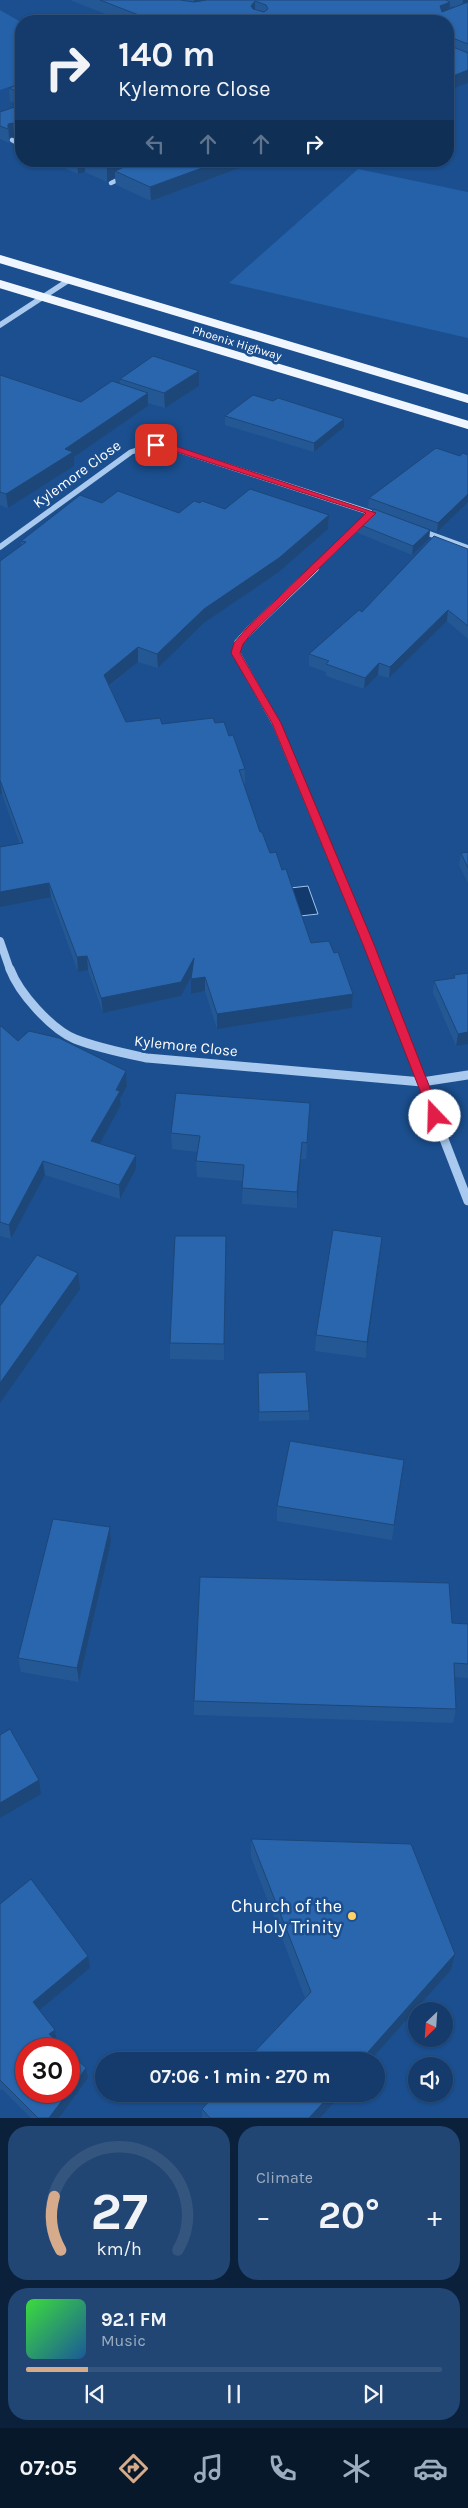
<!DOCTYPE html>
<meta charset="utf-8">
<style>
:root{--surface:#143b6b;--page:#214673;--text:#f1f3f6;--muted:#9dadc1;--line:#33557e;--accent:#d6ab8b}
body{margin:0;font-family:Karla,sans-serif;background:var(--page);color:var(--text);height:100vh;display:flex;flex-direction:column;font-size:19px;white-space:nowrap}
*{box-sizing:border-box;margin:0}
p{font-size:16px;color:var(--muted)}
.icon{flex:none;width:28px;height:28px;fill:none;stroke:currentColor;stroke-width:2;stroke-linecap:round;stroke-linejoin:round}
.map{position:relative;height:2118px;overflow:hidden}
.drawer{display:flex;flex-direction:column;gap:8px;padding:8px;background:#0b203b;flex:1}
.drawer>*{flex:none}
.top-card{position:absolute;left:15px;top:15px;width:439px;height:152px;border-radius:20px;box-shadow:0 1px 4px #0004,0 0 0 1px var(--line);background:#143b6b;color:var(--text);overflow:hidden}
.needle{width:32px;rotate:205deg}
.tools{position:absolute;left:408px;top:2002px;display:grid;gap:10px}
.tools a{display:grid;place-items:center;width:45px;height:45px;border-radius:50%;background:var(--surface);box-shadow:0 1px 4px #0004,0 0 0 1px var(--line);font-size:25px}
.speed{position:absolute;left:15px;top:2038px;display:flex;gap:10px;font-size:25px;font-weight:700;text-align:center}
.speed>*{display:grid;place-content:center;width:65px;height:65px;border-radius:50%;background:var(--surface);box-shadow:0 1px 4px #0004,0 0 0 1px var(--line);line-height:1}
.speed .limit{border:8px solid #d22;background:#fff;color:#111}
.pin{position:absolute;display:grid;place-items:center;width:42px;height:42px;color:#fff;margin:-21px;border-radius:10px;box-shadow:0 2px 8px #0006}
.me{position:absolute;width:55px;margin:-28px;rotate:339deg;stroke-linejoin:round;filter:drop-shadow(0 0 4px #0008)}
.turn{display:flex;align-items:center;gap:18px;height:105px;padding:0 20px;font-size:22px}
.turn .icon{width:65px;height:65px;stroke-width:2.5}
.turn b{display:block;font-size:35px;line-height:42px}
.lanes{display:flex;align-items:center;height:48px;padding:0 20px;background:#0003;justify-content:center;gap:25px;direction:ltr}
.lanes .off{opacity:.35}
.big{font-size:38px;font-weight:700;line-height:1.1}
.drawer .widget{flex:1;display:flex;flex-direction:column;justify-content:center;gap:8px;min-width:0;padding:0 18px;border-radius:20px;background:var(--page)}
.drawer .dial{align-items:center;gap:0}
.dial svg{height:130px;overflow:visible;fill:none;stroke:var(--line);stroke-width:7;stroke-linecap:round;text-anchor:middle}
.dial text{fill:var(--text);stroke:none}
.song{display:flex;align-items:center;gap:15px}
.cover{width:60px;height:60px;border-radius:8px;background:linear-gradient(135deg,hsl(120 70% 55%),hsl(210 70% 35%))}
.played{height:5px;border-radius:2px;background:linear-gradient(90deg,var(--accent) 15%,var(--line) 15%)}
.keys{display:flex;justify-content:space-around;direction:ltr}
.heat{display:flex;justify-content:space-between;align-items:center;font-size:28px;direction:ltr}
.drawer .tiles{flex:1;display:grid;gap:8px;grid-template-columns:1fr 1fr}
.widget:last-child{grid-column:span 2}
.trip{position:absolute;left:95px;top:2052px;width:290px;height:50px;border-radius:25px;background:var(--surface);box-shadow:0 1px 4px #0004,0 0 0 1px var(--line);font-weight:700;line-height:50px;text-align:center}
.tab-bar{display:flex;height:80px;justify-content:space-around;align-items:center;background:#08182b;color:var(--muted)}
.tab-bar .icon{width:35px;height:35px}
.tab-bar .selected{color:var(--accent)}
.tab-bar b{font-size:22px;color:var(--text)}
.map>svg:first-child{display:block}
</style>
<div class="map">
<svg width="468" height="2118" viewBox="0 0 468 2118">
<rect width="100%" height="100%" fill="#1b4f8f"/>
<path fill="#2461a8" d="M 0,10 L 21,22 L 21,83 L 0,90 Z
M 358,169 L 468,192 L 468,338 L 229,283 Z"/>
<path fill="#123a6d" stroke="#9cc4f0" d="M 308,886 L 318,914 L 300,916 L 290,888 Z"/>
<g fill="none" stroke-linecap="round" stroke-linejoin="round">
<path stroke="#a9c9ee" stroke-width="4.5" d="M 12,140 L 21,145
M 111,183 L 126,176"/>
<path stroke="#a9c9ee" stroke-width="5.5" d="M 0,325 L 69,280
M 419,530 L 468,548
M 0,547 L 131,452 L 150,446 L 169,447 L 381,516
M 314,569 L 366,519"/>
<path stroke="#a9c9ee" stroke-width="8" d="M 315,568 L 249,631 L 238,643 L 236,653 L 276,723 L 378,970
M 0,941 L 10,970"/>
<path stroke="#a9c9ee" stroke-width="9" d="M 10,969 C 19,993 51,1029 75,1039 C 98,1048 123,1053 147,1058 L 422,1082 L 468,1075
M 378,969 L 468,1201"/>
<path stroke="#f0f6ff" stroke-width="8" d="M 0,259 L 468,399
M 0,284 L 468,425"/>
</g>
<path fill="#245895" fill-rule="evenodd" d="M 70,0 L 468,0 L 468,83 L 448,90 L 448,21 L 123,21 ZM 450,6 L 455,7 L 450,9 Z
M 21,84 L 21,141 L 14,136 L 9,138 L 9,143 L 0,139 L 0,112 L 20,105 L 10,101 L 9,88 Z
M 49,161 L 258,161 L 151,201 L 116,185 L 115,178 L 107,182 L 85,172 L 78,174 Z
M 0,375 L 81,402 L 120,384 L 120,379 L 199,386 L 165,408 L 148,403 L 148,406 L 74,457 L 74,466 L 8,508 L 0,505 Z
M 225,416 L 344,427 L 314,452 L 225,425 Z
M 460,456 L 437,532 L 368,507 L 369,498 Z
M 102,503 L 179,513 L 200,503 L 225,509 L 329,515 L 328,529 L 279,572 L 204,623 L 158,668 L 138,662 L 110,686 L 126,722 L 162,724 L 215,723 L 229,736 L 245,769 L 245,784 L 244,784 L 260,832 L 270,853 L 311,943 L 334,953 L 353,994 L 352,1008 L 217,1029 L 205,991 L 191,994 L 191,978 L 181,996 L 103,1013 L 88,970 L 78,972 L 51,897 L 20,844 L 2,794 L 0,794 L 0,561 L 21,546 L 21,541 Z
M 358,524 L 430,530 L 429,539 L 412,555 L 358,533 Z
M 468,549 L 468,639 L 447,621 L 389,678 L 378,675 L 364,689 L 326,676 L 326,672 L 309,666 L 309,654 L 362,612 Z
M 468,852 L 468,883 L 459,865 L 461,853 Z
M 468,973 L 468,1044 L 456,1046 L 433,993 L 434,981 L 454,978 L 454,975 Z
M 0,1027 L 18,1041 L 126,1071 L 127,1086 L 120,1099 L 121,1105 L 99,1144 L 136,1169 L 120,1199 L 45,1175 L 11,1239 L 0,1236 Z
M 309,1120 L 306,1159 L 301,1159 L 297,1208 L 242,1204 L 243,1181 L 197,1177 L 196,1161 L 198,1152 L 172,1149 L 171,1133 Z
M 226,1236 L 224,1360 L 170,1359 L 170,1343 Z
M 382,1237 L 366,1358 L 315,1351 L 316,1335 Z
M 258,1373 L 309,1411 L 309,1420 L 259,1421 Z
M 404,1460 L 392,1540 L 277,1521 L 277,1506 Z
M 110,1527 L 111,1542 L 79,1682 L 21,1672 L 18,1658 Z
M 452,1623 L 468,1624 L 468,1678 L 454,1677 L 456,1709 L 453,1723 L 194,1715 L 194,1701 Z
M 251,1839 L 455,1954 L 451,1970 L 370,2061 L 246,2061 L 305,1998 L 251,1857 Z
M 0,1904 L 90,1968 L 39,2010 L 55,2030 L 57,2041 L 88,2078 L 59,2118 L 31,2118 L 2,2089 L 0,2090 Z
M 216,2094 L 342,2094 L 320,2118 L 202,2118 L 202,2109 Z"/>
<path fill="#1d4779" d="M 194,0 L 232,0 L 194,6 Z
M 463,0 L 468,0 L 468,8 L 462,10 Z
M 255,1 L 255,14 L 251,6 Z
M 450,2 L 449,14 L 439,19 L 440,6 Z
M 450,37 L 449,50 L 448,51 L 448,39 Z
M 468,70 L 468,83 L 448,90 L 448,78 Z
M 13,123 L 14,136 L 9,138 L 8,124 Z
M 77,161 L 85,161 L 85,172 L 78,174 Z
M 120,161 L 141,161 L 115,171 L 115,178 L 107,182 L 107,168 Z
M 221,161 L 258,161 L 151,201 L 150,187 Z
M 199,371 L 199,386 L 165,408 L 164,393 Z
M 148,393 L 148,406 L 74,457 L 74,466 L 8,508 L 6,494 L 65,449 Z
M 344,419 L 344,427 L 314,452 L 314,443 Z
M 468,494 L 468,502 L 437,532 L 438,523 Z
M 329,515 L 328,529 L 279,572 L 204,623 L 158,668 L 157,654 L 204,609 Z
M 430,530 L 429,539 L 412,555 L 413,546 Z
M 448,610 L 447,621 L 389,678 L 390,667 Z
M 138,647 L 138,662 L 105,689 L 104,675 Z
M 379,663 L 378,675 L 364,689 L 365,678 Z
M 0,781 L 2,794 L 0,794 Z
M 49,883 L 51,897 L 0,907 L 0,892 Z
M 87,956 L 88,970 L 78,972 L 77,957 Z
M 194,958 L 194,972 L 181,996 L 103,1013 L 101,998 Z
M 205,977 L 205,991 L 191,994 L 191,979 Z
M 353,994 L 352,1008 L 217,1029 L 217,1014 Z
M 468,1032 L 468,1044 L 456,1046 L 458,1034 Z
M 126,1071 L 127,1086 L 120,1099 L 121,1105 L 93,1156 L 91,1141 Z
M 302,1142 L 301,1159 L 297,1208 L 297,1192 Z
M 136,1155 L 136,1169 L 120,1199 L 119,1185 Z
M 43,1161 L 45,1175 L 11,1239 L 9,1225 Z
M 226,1236 L 226,1253 L 224,1360 L 224,1344 Z
M 382,1237 L 380,1253 L 366,1358 L 367,1342 Z
M 78,1273 L 80,1289 L 0,1403 L 0,1383 Z
M 110,1527 L 111,1542 L 79,1682 L 77,1668 Z
M 39,1780 L 41,1794 L 0,1818 L 0,1803 Z
M 455,1954 L 451,1970 L 370,2061 L 360,2061 Z
M 88,1956 L 90,1968 L 36,2013 L 33,2002 Z
M 55,2030 L 57,2041 L 52,2045 L 49,2034 Z
M 86,2068 L 88,2078 L 59,2118 L 49,2118 Z
M 331,2094 L 342,2094 L 320,2118 L 309,2118 Z"/>
<path fill="#2a66ad" stroke="#1d4779" fill-rule="evenodd" d="M 100,0 L 180,0 L 194,2 L 207,0 L 446,0 L 450,2 L 440,6 L 442,12 L 468,2 L 468,44 L 450,37 L 448,39 L 448,21 L 154,21 ZM 255,1 L 266,5 L 268,9 L 264,12 L 253,9 L 251,6 Z
M 448,45 L 468,53 L 468,70 L 448,78 Z
M 21,84 L 21,93 L 9,88 Z
M 21,105 L 21,128 L 13,123 L 8,124 L 8,129 L 0,126 L 0,112 Z
M 92,161 L 120,161 L 107,168 Z
M 138,161 L 221,161 L 150,187 L 115,171 Z
M 153,356 L 199,371 L 164,393 L 120,379 Z
M 0,375 L 81,402 L 112,381 L 148,393 L 65,449 L 73,452 L 6,494 L 0,492 Z
M 253,395 L 273,401 L 278,398 L 344,419 L 314,443 L 225,416 Z
M 436,448 L 460,456 L 463,453 L 468,455 L 468,494 L 438,523 L 369,498 Z
M 250,489 L 329,515 L 279,558 L 204,609 L 157,654 L 138,647 L 104,675 L 126,722 L 160,718 L 162,724 L 213,718 L 215,723 L 224,722 L 229,736 L 233,735 L 245,769 L 239,770 L 260,832 L 262,832 L 270,853 L 276,852 L 282,870 L 286,869 L 311,943 L 329,941 L 334,953 L 338,952 L 353,994 L 217,1014 L 205,977 L 191,979 L 194,958 L 181,982 L 101,998 L 87,956 L 77,957 L 49,883 L 0,892 L 0,847 L 23,843 L 0,780 L 0,561 L 26,542 L 21,541 L 80,495 L 102,503 L 118,491 L 179,513 L 194,501 L 200,503 L 202,501 L 225,509 Z
M 374,509 L 430,530 L 413,546 L 358,524 Z
M 434,536 L 468,549 L 468,626 L 448,610 L 390,667 L 379,663 L 365,678 L 326,664 L 329,661 L 309,654 L 359,610 L 362,612 Z
M 468,852 L 468,868 L 461,853 Z
M 468,973 L 468,1032 L 458,1034 L 434,981 L 455,978 L 454,975 Z
M 1,1026 L 18,1041 L 29,1031 L 59,1038 L 126,1071 L 116,1090 L 120,1091 L 91,1141 L 136,1155 L 119,1185 L 43,1161 L 9,1225 L 0,1222 L 0,1027 Z
M 176,1093 L 310,1103 L 307,1143 L 302,1142 L 297,1192 L 242,1188 L 244,1165 L 196,1161 L 200,1136 L 171,1133 Z
M 333,1230 L 382,1237 L 367,1342 L 316,1335 Z
M 175,1236 L 226,1236 L 224,1344 L 170,1343 Z
M 37,1255 L 78,1273 L 0,1383 L 0,1306 Z
M 306,1372 L 309,1411 L 259,1412 L 258,1373 Z
M 290,1441 L 404,1460 L 394,1525 L 277,1506 Z
M 53,1519 L 110,1527 L 77,1668 L 18,1658 Z
M 200,1577 L 449,1583 L 452,1623 L 468,1624 L 468,1664 L 454,1663 L 456,1709 L 194,1701 Z
M 10,1729 L 39,1780 L 0,1803 L 0,1735 Z
M 251,1839 L 411,1844 L 455,1954 L 360,2061 L 246,2061 L 311,1992 Z
M 31,1879 L 88,1956 L 33,2002 L 55,2030 L 49,2034 L 65,2049 L 26,2049 L 26,2091 L 69,2091 L 69,2052 L 86,2068 L 49,2118 L 38,2118 L 0,2080 L 0,1904 Z
M 216,2094 L 331,2094 L 309,2118 L 210,2118 L 202,2109 Z"/>
<path fill="#e11d48" stroke="#92132f" d="M 154,443 L 172,445 L 376,513 L 252,633 L 243,644 L 240,653 L 281,723 L 373,942 L 441,1116 L 440,1119 L 431,1119 L 430,1116 L 362,942 L 272,723 L 231,653 L 234,643 L 246,629 L 366,513 L 168,449 L 154,447 Z"/>
<circle fill="#ffd166" stroke="#1b4f8f" stroke-width="2" cx="352" cy="1916" r="5"/>
<g text-anchor="middle" dominant-baseline="central" stroke-width="5" stroke-linejoin="round" paint-order="stroke">
<g font-size="12" fill="#fff" stroke="#1b4f8f">
<text transform="translate(237 343) rotate(17)">Phoenix Highway</text>
</g>
<g font-size="15" fill="#fff" stroke="#1b4f8f">
<text transform="translate(77 474) rotate(-36)">Kylemore Close</text>
<text transform="translate(186 1046) rotate(6)">Kylemore Close</text>
</g>
<g font-size="18" fill="#fff" stroke="#1b4f8f" text-anchor="end">
<text x="342" y="1906">Church of the<tspan x="342" dy="21">Holy Trinity</tspan></text>
</g>
</g>
</svg>
<div class="tools">
<a><svg class="needle" viewBox="-14 -14 28 28"><path d="M0-13l5 13h-10z" fill="#e53935"/><path d="M0 13l5-13h-10z" fill="#9dadc1"/></svg></a>
<a><svg class="icon" aria-label="sound" viewBox="0 0 24 24"><path d="M4 9h4l5-4v14l-5-4H4zM17 9q2 3 0 6"/></svg></a>
</div>
<div class="speed"><div class="limit">30</div></div>
<div class="pin" style="left:156px;top:445px;background:#d93025"><svg class="icon" aria-label="arrive" viewBox="0 0 24 24"><path d="M6 21V4h12l-3 4 3 4H6"/></svg></div>
<svg class="me" style="left:435px;top:1116px" viewBox="-20 -20 40 40"><circle r="19" fill="#fff"/><path d="M0-13L10 11 0 6-10 11z" fill="#e11d48"/></svg>
<div class="trip">07:06 · 1 min · 270 m</div>
<div class="top-card">
<div class="turn"><svg class="icon" aria-label="right" viewBox="0 0 24 24"><path d="M7 20v-9h11M14 6l5 5-5 5"/></svg><div><b>140 m</b>Kylemore Close</div></div>
<div class="lanes"><svg class="icon off" aria-label="left" viewBox="0 0 24 24"><path d="M17 20v-9H6M10 6l-5 5 5 5"/></svg><svg class="icon off" aria-label="ahead" viewBox="0 0 24 24"><path d="M12 20V5M6 11l6-6 6 6"/></svg><svg class="icon off" aria-label="ahead" viewBox="0 0 24 24"><path d="M12 20V5M6 11l6-6 6 6"/></svg><svg class="icon" aria-label="right" viewBox="0 0 24 24"><path d="M7 20v-9h11M14 6l5 5-5 5"/></svg></div>
</div>
</div>
<section class="drawer">
<div class="tiles">
<div class="widget dial"><svg viewBox="0 0 100 80">
<path d="M14 69A42 42 0 1 1 86 69"/>
<path d="M14 69A42 42 0 0 1 10 36" stroke="#d6ab8b"/>
<text x="50" y="56" font-size="32" font-weight="700">27</text>
<text x="50" y="72" font-size="11">km/h</text>
</svg></div>
<div class="widget"><p>Climate</p>
<div class="heat"><a>−</a><b class="big">20°</b><a>+</a></div>
</div>
<div class="widget">
<div class="song"><i class="cover"></i><div><b>92.1 FM</b><p>Music</p></div></div>
<div class="played"></div>
<div class="keys"><svg class="icon" aria-label="previous" viewBox="0 0 24 24"><path d="M18 5L8 12l10 7zM5 5v14"/></svg><svg class="icon" aria-label="pause" viewBox="0 0 24 24"><path d="M8 5v14M16 5v14"/></svg><svg class="icon" aria-label="next" viewBox="0 0 24 24"><path d="M6 5l10 7-10 7zM19 5v14"/></svg></div>
</div>
</div>
</section>
<nav class="tab-bar">
<b>07:05</b>
<svg class="icon selected" aria-label="directions" viewBox="0 0 24 24"><path d="M12 3l9 9-9 9-9-9zM9 14v-3h6M13 9l2 2-2 2"/></svg>
<svg class="icon" aria-label="music" viewBox="0 0 24 24"><path d="M9 18V5l10-2v13"/><circle cx="6" cy="18" r="3"/><circle cx="16" cy="16" r="3"/></svg>
<svg class="icon" aria-label="phone" viewBox="0 0 24 24"><path d="M5 4h4l2 5-3 2q2 4 5 5l2-3 5 2v4C11 20 4 13 5 4z"/></svg>
<svg class="icon" aria-label="climate" viewBox="0 0 24 24"><path d="M12 3v18M4 7l16 10M4 17L20 7"/></svg>
<svg class="icon" aria-label="car" viewBox="0 0 24 24"><path d="M5 17H2v-5l4-1 3-4h7l3 4 3 1v5h-3M9 17h6M6 11h13"/><circle cx="7" cy="17" r="2"/><circle cx="17" cy="17" r="2"/></svg>
</nav>
